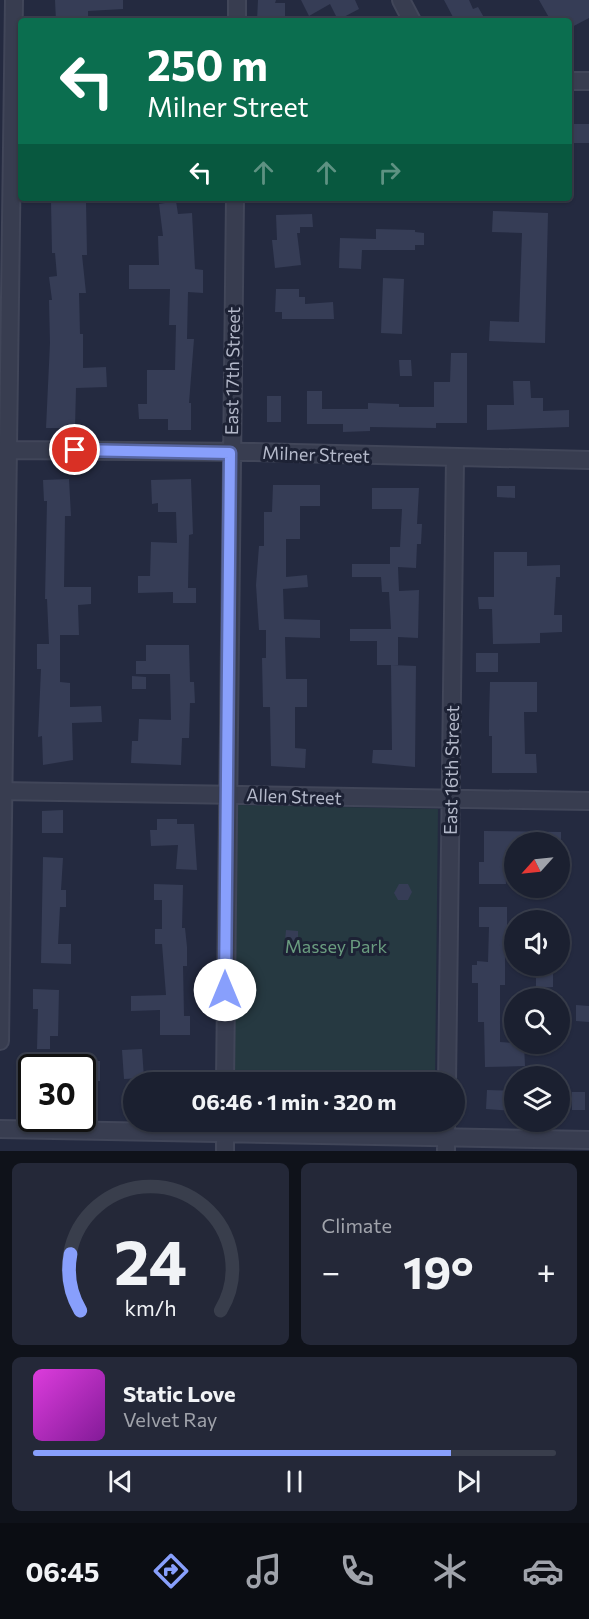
<!DOCTYPE html>
<meta charset="utf-8">
<style>
:root{--surface:#1b2030;--page:#242838;--text:#f1f3f6;--muted:#a0a3ab;--line:#393e4c;--accent:#889ffc}
body{margin:0;font-family:Commissioner,sans-serif;background:var(--page);color:var(--text);height:100vh;display:flex;flex-direction:column;font-size:22px;white-space:nowrap}
*{box-sizing:border-box;margin:0}
p{font-size:20px;color:var(--muted)}
.icon{flex:none;width:33px;height:33px;fill:none;stroke:currentColor;stroke-width:2;stroke-linecap:round;stroke-linejoin:round}
.map{position:relative;height:1151px;overflow:hidden}
.drawer{display:flex;flex-direction:column;gap:12px;padding:12px;background:#0f121a;flex:1}
.drawer>*{flex:none}
.guide{position:absolute;left:18px;top:18px;width:554px;height:183px;border-radius:6px;box-shadow:0 2px 4px #0004,0 0 0 2px var(--line);background:#0b6e4f;color:#fff;overflow:hidden}
.needle{width:39px;rotate:243deg}
.buttons{position:absolute;left:504px;top:832px;display:grid;gap:12px}
.buttons a{display:grid;place-items:center;width:66px;height:66px;border-radius:50%;background:var(--surface);box-shadow:0 2px 4px #0004,0 0 0 2px var(--line);font-size:30px}
.speed{position:absolute;left:18px;top:1054px;display:flex;gap:12px;font-size:30px;font-weight:700;text-align:center}
.speed>*{display:grid;place-content:center;width:78px;height:78px;border-radius:50%;background:var(--surface);box-shadow:0 2px 4px #0004,0 0 0 2px var(--line);line-height:1}
.speed .limit{border:3px solid #111;border-radius:9px;background:#fff;color:#111}
.pin{position:absolute;display:grid;place-items:center;width:51px;height:51px;color:#fff;margin:-26px;border:3px solid #fff;border-radius:50%;box-shadow:0 2px 6px #0007}
.me{position:absolute;width:66px;margin:-33px;rotate:0deg;stroke-linejoin:round;filter:drop-shadow(0 0 4px #0008)}
.turn{display:flex;align-items:center;gap:21px;height:126px;padding:0 30px;font-size:27px}
.turn .icon{width:78px;height:78px;stroke-width:2.5}
.turn b{display:block;font-size:42px;line-height:51px}
.lanes{display:flex;align-items:center;height:57px;padding:0 30px;background:#0003;justify-content:center;gap:30px;direction:ltr}
.lanes .off{opacity:.35}
.big{font-size:45px;font-weight:700;line-height:1.1}
.drawer .tile{flex:1;display:flex;flex-direction:column;justify-content:center;gap:9px;min-width:0;padding:0 21px;border-radius:9px;background:var(--page)}
.drawer .dial{align-items:center;gap:0}
.dial svg{height:156px;overflow:visible;fill:none;stroke:var(--line);stroke-width:7;stroke-linecap:round;text-anchor:middle}
.dial text{fill:var(--text);stroke:none}
.song{display:flex;align-items:center;gap:18px}
.cover{width:72px;height:72px;border-radius:9px;background:linear-gradient(135deg,hsl(300 70% 55%),hsl(290 70% 35%))}
.played{height:6px;border-radius:3px;background:linear-gradient(90deg,var(--accent) 80%,var(--line) 80%)}
.keys{display:flex;justify-content:space-around;direction:ltr}
.heat{display:flex;justify-content:space-between;align-items:center;font-size:33px;direction:ltr}
.drawer .tiles{flex:1;display:grid;gap:12px;grid-template-columns:1fr 1fr}
.tile:last-child{grid-column:span 2}
.trip{position:absolute;left:123px;top:1072px;width:342px;height:60px;border-radius:30px;background:var(--surface);box-shadow:0 2px 4px #0004,0 0 0 2px var(--line);font-weight:700;line-height:60px;text-align:center}
.dock{display:flex;height:96px;justify-content:space-around;align-items:center;background:#0b0d13;color:var(--muted)}
.dock .icon{width:42px;height:42px}
.dock .current{color:var(--accent)}
.dock b{font-size:27px;color:var(--text)}
.map>svg:first-child{display:block}
</style>
<div class="map">
<svg width="589" height="1151" viewBox="0 0 589 1151">
<rect width="100%" height="100%" fill="#242a40"/>
<path fill="#263941" d="M 237,805 L 438,809 L 435,1083 L 233,1083 Z
M 233,1122 L 434,1122 L 434,1128 L 233,1125 Z"/>
<path fill="#363d56" d="M 55,0 L 123,0 L 123,9 L 88,11 L 88,19 L 56,21 Z
M 258,0 L 276,0 L 275,3 L 285,3 L 285,21 L 257,21 Z
M 301,0 L 355,0 L 359,9 L 338,20 L 330,4 L 309,16 Z
M 444,0 L 469,0 L 473,9 L 478,7 L 486,21 L 450,21 L 454,19 Z
M 539,0 L 589,0 L 589,18 L 568,29 L 568,21 L 551,21 Z
M 572,124 L 589,124 L 589,143 L 572,143 Z
M 51,201 L 86,201 L 87,255 L 82,255 L 86,293 L 79,293 L 80,334 L 83,334 L 83,368 L 106,367 L 107,387 L 76,388 L 75,428 L 46,428 L 50,343 L 49,300 L 52,300 L 49,277 L 57,276 L 55,253 L 52,253 Z
M 176,201 L 178,214 L 192,213 L 195,269 L 203,270 L 203,293 L 188,292 L 187,339 L 194,339 L 189,403 L 191,403 L 191,430 L 168,430 L 168,419 L 139,419 L 138,404 L 147,404 L 147,370 L 175,370 L 176,325 L 169,325 L 170,289 L 129,289 L 129,265 L 159,265 L 158,236 L 163,236 L 159,204 Z
M 493,211 L 548,213 L 545,343 L 489,341 L 490,321 L 519,322 L 522,233 L 492,232 Z
M 312,214 L 313,227 L 300,227 L 300,233 L 297,233 L 301,265 L 275,268 L 272,240 L 277,240 L 276,215 Z
M 376,229 L 415,230 L 415,232 L 424,233 L 424,245 L 415,245 L 415,250 L 362,250 L 361,269 L 339,268 L 340,238 L 376,239 Z
M 383,278 L 404,279 L 402,334 L 381,333 Z
M 276,289 L 299,289 L 299,297 L 305,297 L 305,304 L 333,302 L 334,319 L 282,319 L 282,312 L 275,312 Z
M 451,353 L 467,353 L 467,423 L 436,423 L 436,428 L 370,427 L 370,431 L 343,432 L 343,424 L 307,424 L 307,391 L 322,391 L 322,409 L 368,409 L 368,403 L 399,404 L 399,407 L 434,407 L 434,382 L 450,382 Z
M 399,360 L 411,360 L 412,376 L 400,376 Z
M 513,381 L 530,381 L 531,398 L 543,398 L 543,411 L 569,410 L 569,427 L 487,430 L 487,405 L 514,405 Z
M 267,396 L 281,396 L 281,422 L 267,422 Z
M 69,479 L 71,516 L 65,516 L 64,587 L 91,587 L 91,604 L 78,605 L 79,635 L 60,635 L 60,682 L 70,683 L 70,707 L 101,706 L 102,722 L 72,723 L 73,760 L 43,765 L 42,736 L 38,737 L 41,669 L 37,669 L 37,644 L 49,644 L 47,599 L 45,599 L 47,501 L 44,501 L 43,480 Z
M 191,479 L 193,534 L 189,535 L 188,588 L 196,588 L 196,603 L 173,603 L 173,592 L 138,593 L 138,576 L 150,576 L 151,542 L 177,543 L 176,512 L 158,512 L 158,503 L 152,504 L 151,480 Z
M 273,485 L 320,485 L 320,506 L 300,506 L 300,539 L 286,539 L 286,577 L 307,575 L 308,587 L 283,589 L 284,619 L 320,620 L 320,638 L 285,637 L 286,679 L 307,679 L 307,707 L 295,707 L 295,748 L 306,749 L 305,768 L 271,766 L 270,707 L 263,707 L 262,658 L 266,658 L 266,630 L 259,630 L 256,585 L 259,546 L 264,546 L 264,512 L 272,512 Z
M 497,486 L 515,486 L 515,498 L 497,497 Z
M 372,488 L 419,488 L 417,524 L 422,524 L 421,544 L 417,544 L 416,568 L 398,567 L 399,591 L 419,590 L 418,638 L 398,637 L 398,665 L 377,665 L 377,641 L 350,641 L 350,629 L 391,629 L 389,592 L 382,592 L 381,577 L 352,577 L 352,564 L 390,564 L 390,547 L 400,547 L 402,509 L 372,509 Z
M 494,552 L 527,552 L 527,566 L 560,565 L 560,577 L 556,577 L 554,615 L 562,615 L 562,632 L 540,633 L 540,643 L 493,644 L 492,609 L 479,609 L 478,597 L 494,597 Z
M 146,645 L 189,645 L 190,682 L 194,682 L 195,703 L 190,703 L 189,738 L 182,738 L 181,765 L 131,763 L 132,741 L 138,741 L 139,719 L 171,720 L 170,674 L 136,674 L 136,661 L 146,661 Z
M 476,653 L 498,653 L 498,672 L 476,672 Z
M 391,665 L 416,666 L 415,767 L 372,763 L 373,750 L 392,750 Z
M 132,676 L 146,677 L 146,689 L 132,689 Z
M 490,682 L 537,682 L 537,712 L 524,712 L 525,754 L 536,754 L 537,773 L 492,773 L 492,736 L 489,736 L 489,720 Z
M 63,810 L 63,833 L 42,833 L 42,811 Z
M 157,819 L 177,819 L 177,824 L 194,824 L 197,870 L 176,869 L 178,845 L 151,846 L 150,830 L 157,830 Z
M 484,831 L 561,832 L 561,843 L 514,843 L 514,851 L 505,850 L 506,884 L 479,884 L 479,862 L 484,862 Z
M 43,857 L 63,858 L 61,890 L 66,890 L 66,907 L 60,907 L 58,944 L 71,944 L 71,964 L 41,963 Z
M 154,884 L 183,885 L 182,928 L 185,928 L 187,947 L 187,966 L 183,966 L 184,1016 L 190,1016 L 190,1035 L 160,1035 L 160,1010 L 131,1011 L 131,996 L 166,995 L 162,944 L 155,944 L 155,929 L 162,929 L 162,900 L 154,900 Z
M 399,884 L 408,884 L 412,892 L 408,900 L 398,900 L 394,893 Z
M 479,907 L 507,907 L 507,935 L 514,935 L 514,954 L 505,953 L 505,985 L 500,985 L 500,1042 L 524,1044 L 525,1066 L 485,1067 L 484,1022 L 478,1022 L 478,983 L 472,983 L 472,965 L 477,965 L 477,961 L 488,962 L 489,927 L 479,927 Z
M 286,930 L 298,931 L 298,942 L 285,941 Z
M 536,966 L 553,966 L 553,987 L 536,988 Z
M 33,989 L 59,990 L 58,1036 L 50,1036 L 50,1049 L 37,1049 L 38,1009 L 33,1009 Z
M 576,1005 L 589,1006 L 589,1022 L 576,1021 Z
M 142,1049 L 144,1078 L 124,1079 L 122,1050 Z
M 88,1061 L 100,1061 L 100,1081 L 88,1081 Z
M 487,1090 L 514,1091 L 514,1111 L 486,1109 Z
M 572,1092 L 585,1092 L 585,1110 L 572,1110 Z"/>
<g fill="none" stroke-linecap="round" stroke-linejoin="round">
<defs>
<path id="street" d="M 401,0 L 412,21
M 237,21 L 237,0
M 568,81 L 589,81
M 8,450 L 251,452 L 589,460
M 0,791 L 589,801
M 0,1041 L 14,0
M 225,1083 L 235,198
M 447,1083 L 455,458
M 225,1123 L 225,1151
M 0,1129 L 589,1140
M 446,1151 L 446,1122"/>
</defs>
<use href="#street" stroke="#414659" stroke-width="20"/>
<use href="#street" stroke="#383d50" stroke-width="16"/>
</g>
<g fill="none" stroke-linecap="round" stroke-linejoin="round">
<defs>
<path id="route" d="M 75,450 L 230,453 L 225,990"/>
</defs>
<use href="#route" stroke="#5867a4" stroke-width="15"/>
<use href="#route" stroke="#889ffc" stroke-width="10"/>
</g>
<g text-anchor="middle" dominant-baseline="central" stroke-width="6" stroke-linejoin="round" paint-order="stroke">
<g font-size="18" fill="#b4b9ca" stroke="#1d2235">
<text transform="translate(232 371) rotate(-89)">East 17th Street</text>
<text transform="translate(316 454) rotate(2)">Milner Street</text>
<text transform="translate(451 770) rotate(-89)">East 16th Street</text>
<text transform="translate(294 796) rotate(2)">Allen Street</text>
</g>
<g font-size="18" fill="#6a9c7f" stroke="#1d2235">
<text x="336" y="946">Massey Park</text>
</g>
</g>
</svg>
<div class="buttons">
<a><svg class="needle" viewBox="-14 -14 28 28"><path d="M0-13l5 13h-10z" fill="#e53935"/><path d="M0 13l5-13h-10z" fill="#a0a3ab"/></svg></a>
<a><svg class="icon" aria-label="sound" viewBox="0 0 24 24"><path d="M4 9h4l5-4v14l-5-4H4zM17 9q2 3 0 6"/></svg></a>
<a><svg class="icon" aria-label="search" viewBox="0 0 24 24"><circle cx="10" cy="10" r="6"/><path d="M15 15l6 6"/></svg></a>
<a><svg class="icon" aria-label="layers" viewBox="0 0 24 24"><path d="M12 4l9 5-9 5-9-5zM3 14l9 5 9-5"/></svg></a>
</div>
<div class="speed"><div class="limit">30</div></div>
<div class="pin" style="left:75px;top:450px;background:#d93025"><svg class="icon" aria-label="arrive" viewBox="0 0 24 24"><path d="M6 21V4h12l-3 4 3 4H6"/></svg></div>
<svg class="me" style="left:225px;top:990px" viewBox="-20 -20 40 40"><circle r="19" fill="#fff"/><path d="M0-13L10 11 0 6-10 11z" fill="#889ffc"/></svg>
<div class="trip">06:46 · 1 min · 320 m</div>
<div class="guide">
<div class="turn"><svg class="icon" aria-label="left" viewBox="0 0 24 24"><path d="M17 20v-9H6M10 6l-5 5 5 5"/></svg><div><b>250 m</b>Milner Street</div></div>
<div class="lanes"><svg class="icon" aria-label="left" viewBox="0 0 24 24"><path d="M17 20v-9H6M10 6l-5 5 5 5"/></svg><svg class="icon off" aria-label="ahead" viewBox="0 0 24 24"><path d="M12 20V5M6 11l6-6 6 6"/></svg><svg class="icon off" aria-label="ahead" viewBox="0 0 24 24"><path d="M12 20V5M6 11l6-6 6 6"/></svg><svg class="icon off" aria-label="right" viewBox="0 0 24 24"><path d="M7 20v-9h11M14 6l5 5-5 5"/></svg></div>
</div>
</div>
<section class="drawer">
<div class="tiles">
<div class="tile dial"><svg viewBox="0 0 100 80">
<path d="M14 69A42 42 0 1 1 86 69"/>
<path d="M14 69A42 42 0 0 1 9 40" stroke="#889ffc"/>
<text x="50" y="56" font-size="32" font-weight="700">24</text>
<text x="50" y="72" font-size="11">km/h</text>
</svg></div>
<div class="tile"><p>Climate</p>
<div class="heat"><a>−</a><b class="big">19°</b><a>+</a></div>
</div>
<div class="tile">
<div class="song"><i class="cover"></i><div><b>Static Love</b><p>Velvet Ray</p></div></div>
<div class="played"></div>
<div class="keys"><svg class="icon" aria-label="previous" viewBox="0 0 24 24"><path d="M18 5L8 12l10 7zM5 5v14"/></svg><svg class="icon" aria-label="pause" viewBox="0 0 24 24"><path d="M8 5v14M16 5v14"/></svg><svg class="icon" aria-label="next" viewBox="0 0 24 24"><path d="M6 5l10 7-10 7zM19 5v14"/></svg></div>
</div>
</div>
</section>
<nav class="dock">
<b>06:45</b>
<svg class="icon current" aria-label="directions" viewBox="0 0 24 24"><path d="M12 3l9 9-9 9-9-9zM9 14v-3h6M13 9l2 2-2 2"/></svg>
<svg class="icon" aria-label="music" viewBox="0 0 24 24"><path d="M9 18V5l10-2v13"/><circle cx="6" cy="18" r="3"/><circle cx="16" cy="16" r="3"/></svg>
<svg class="icon" aria-label="phone" viewBox="0 0 24 24"><path d="M5 4h4l2 5-3 2q2 4 5 5l2-3 5 2v4C11 20 4 13 5 4z"/></svg>
<svg class="icon" aria-label="climate" viewBox="0 0 24 24"><path d="M12 3v18M4 7l16 10M4 17L20 7"/></svg>
<svg class="icon" aria-label="car" viewBox="0 0 24 24"><path d="M5 17H2v-5l4-1 3-4h7l3 4 3 1v5h-3M9 17h6M6 11h13"/><circle cx="7" cy="17" r="2"/><circle cx="17" cy="17" r="2"/></svg>
</nav>
